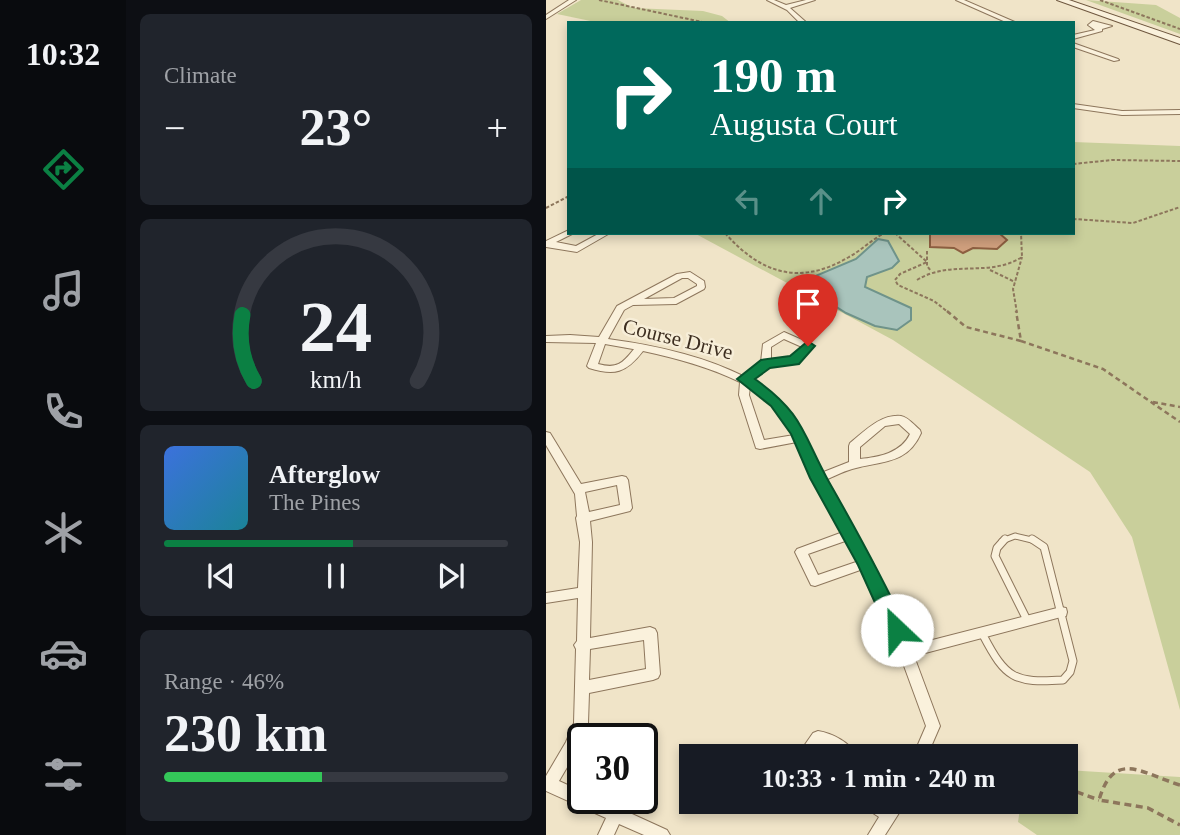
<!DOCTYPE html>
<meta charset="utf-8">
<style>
:root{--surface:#171b24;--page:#20242c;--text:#f1f3f6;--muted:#9ea1a6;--line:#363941;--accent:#0b8043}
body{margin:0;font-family:"Times New Roman",serif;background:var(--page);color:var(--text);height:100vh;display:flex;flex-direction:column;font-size:26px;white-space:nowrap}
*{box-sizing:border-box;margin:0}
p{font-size:23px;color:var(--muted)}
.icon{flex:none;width:38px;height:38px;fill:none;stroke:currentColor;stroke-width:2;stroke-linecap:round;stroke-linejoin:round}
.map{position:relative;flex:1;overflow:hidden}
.side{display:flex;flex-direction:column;gap:14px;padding:14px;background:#0d0f14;width:420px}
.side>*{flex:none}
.guide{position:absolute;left:21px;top:21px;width:508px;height:214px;border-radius:0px;box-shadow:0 4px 10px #0003;background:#00695c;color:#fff;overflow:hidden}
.speed{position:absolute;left:21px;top:723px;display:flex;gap:14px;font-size:35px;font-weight:700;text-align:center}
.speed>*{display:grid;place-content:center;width:91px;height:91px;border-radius:50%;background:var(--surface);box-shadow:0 4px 10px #0003;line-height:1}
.speed .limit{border:4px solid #111;border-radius:10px;background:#fff;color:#111}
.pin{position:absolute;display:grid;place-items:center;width:60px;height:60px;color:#fff;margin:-72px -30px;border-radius:50% 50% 50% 0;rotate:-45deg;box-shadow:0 0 7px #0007}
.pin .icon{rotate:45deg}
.me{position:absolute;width:77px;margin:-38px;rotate:336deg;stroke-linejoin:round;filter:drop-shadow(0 0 5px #0008)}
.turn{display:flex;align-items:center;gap:24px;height:147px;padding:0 28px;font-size:32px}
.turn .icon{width:91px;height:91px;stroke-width:2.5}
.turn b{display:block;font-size:49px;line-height:60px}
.lanes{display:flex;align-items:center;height:66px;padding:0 28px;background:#0003;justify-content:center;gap:35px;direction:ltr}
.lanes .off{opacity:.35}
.big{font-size:52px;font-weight:800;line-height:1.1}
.side .card{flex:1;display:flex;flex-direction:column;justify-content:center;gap:10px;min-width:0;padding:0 24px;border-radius:10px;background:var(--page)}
.side .dial{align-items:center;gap:0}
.dial svg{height:182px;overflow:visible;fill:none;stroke:var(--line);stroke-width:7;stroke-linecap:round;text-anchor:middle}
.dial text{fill:var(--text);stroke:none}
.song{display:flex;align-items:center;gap:21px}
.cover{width:84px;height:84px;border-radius:10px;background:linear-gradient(135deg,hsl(220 70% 55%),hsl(190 70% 35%))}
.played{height:7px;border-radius:4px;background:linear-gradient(90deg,var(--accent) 55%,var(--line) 55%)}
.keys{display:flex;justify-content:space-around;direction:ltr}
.heat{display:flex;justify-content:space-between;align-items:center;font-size:38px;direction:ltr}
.charge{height:10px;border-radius:5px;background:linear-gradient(90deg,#34c759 46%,var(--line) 0)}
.trip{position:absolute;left:133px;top:744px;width:399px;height:70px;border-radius:0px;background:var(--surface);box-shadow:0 4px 10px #0003;font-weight:800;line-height:70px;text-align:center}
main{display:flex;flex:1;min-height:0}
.dock{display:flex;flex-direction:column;width:126px;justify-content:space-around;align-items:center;background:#090b0e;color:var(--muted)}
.dock .icon{width:49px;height:49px}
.dock .current{color:var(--accent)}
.dock b{font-size:32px;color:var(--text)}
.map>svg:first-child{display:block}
</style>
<main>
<nav class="dock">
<b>10:32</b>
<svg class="icon current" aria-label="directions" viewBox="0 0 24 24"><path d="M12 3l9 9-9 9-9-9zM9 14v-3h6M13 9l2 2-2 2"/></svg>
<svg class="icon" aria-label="music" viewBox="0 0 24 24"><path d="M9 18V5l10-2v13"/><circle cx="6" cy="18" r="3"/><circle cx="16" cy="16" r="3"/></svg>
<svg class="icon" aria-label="phone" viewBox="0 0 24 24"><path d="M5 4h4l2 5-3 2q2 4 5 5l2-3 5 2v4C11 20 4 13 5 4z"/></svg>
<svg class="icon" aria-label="climate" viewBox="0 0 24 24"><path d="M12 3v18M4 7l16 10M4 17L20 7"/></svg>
<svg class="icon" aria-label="car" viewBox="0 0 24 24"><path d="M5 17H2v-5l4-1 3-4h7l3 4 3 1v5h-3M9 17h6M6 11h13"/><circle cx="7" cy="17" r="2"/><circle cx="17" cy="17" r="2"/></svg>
<svg class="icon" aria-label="filters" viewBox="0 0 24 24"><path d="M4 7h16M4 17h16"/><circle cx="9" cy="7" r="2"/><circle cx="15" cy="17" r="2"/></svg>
</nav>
<section class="side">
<div class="card"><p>Climate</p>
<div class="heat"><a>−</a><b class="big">23°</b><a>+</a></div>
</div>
<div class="card dial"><svg viewBox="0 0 100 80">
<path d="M14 69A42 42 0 1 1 86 69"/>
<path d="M14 69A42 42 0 0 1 9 40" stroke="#0b8043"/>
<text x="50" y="56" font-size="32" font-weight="700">24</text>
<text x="50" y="72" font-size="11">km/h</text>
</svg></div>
<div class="card">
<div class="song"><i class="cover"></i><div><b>Afterglow</b><p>The Pines</p></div></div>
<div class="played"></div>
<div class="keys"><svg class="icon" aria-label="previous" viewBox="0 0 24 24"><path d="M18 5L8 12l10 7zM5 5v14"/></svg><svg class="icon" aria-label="pause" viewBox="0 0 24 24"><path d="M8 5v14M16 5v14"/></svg><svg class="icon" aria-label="next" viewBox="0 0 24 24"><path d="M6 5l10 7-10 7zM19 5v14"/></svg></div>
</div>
<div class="card"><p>Range · 46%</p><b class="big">230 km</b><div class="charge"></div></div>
</section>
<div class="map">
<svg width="634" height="835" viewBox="0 0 634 835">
<rect width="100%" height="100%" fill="#f0e4c8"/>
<path fill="#c9cf9b" d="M 35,0 L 72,0 L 87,8 L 157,11 L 176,16 L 185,23 L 54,23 L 11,14 Z
M 540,0 L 610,5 L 634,18 L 634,34 Z
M 527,142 L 634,146 L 634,710 L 586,537 L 544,472 L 347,340 L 148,233 L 527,233 Z
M 520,770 L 634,777 L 634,835 L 491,835 L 472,822 L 475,802 L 520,802 Z"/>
<path fill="#a9c4bc" stroke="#6f938a" stroke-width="2" d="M 332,239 L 342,241 L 353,261 L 346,268 L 321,277 L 319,287 L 365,308 L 365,320 L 351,330 L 329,326 L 300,313 L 259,287 L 267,277 L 310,259 Z"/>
<path fill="#cf9f7d" stroke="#8d5f41" stroke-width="2" d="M 384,233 L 453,233 L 461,240 L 451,249 L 427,248 L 417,253 L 408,248 L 384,247 Z"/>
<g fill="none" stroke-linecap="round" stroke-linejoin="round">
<defs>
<path id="lane-far1" d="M 456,541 L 469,536 L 490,541"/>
<path id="lane" d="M 459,539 L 451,548 L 449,556 L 481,620
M 437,635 C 460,679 468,683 517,680 L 524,672 L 527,661 L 498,547 L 486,539"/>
<path id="street" d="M 23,0 L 30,0 L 0,19 L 0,15 Z
M 221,0 L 228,0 L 240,5 L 260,0 L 269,0 L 244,8 L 261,23 L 254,23 L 241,10 Z
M 410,0 L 418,0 L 471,23 L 462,23 Z
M 547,21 L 566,26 L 556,29 L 556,31 L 527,39 L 527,35 L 549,30 L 542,25 Z
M 527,43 L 572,59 L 573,60 L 568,61 L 527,47 Z
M 527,104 L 576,111 L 634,110 L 634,114 L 576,115 L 527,108 Z
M 23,230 L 23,233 L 26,234 L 10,242 L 30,246 L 54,233 L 64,233 L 31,252 L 0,247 L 0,241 Z
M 144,272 L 158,281 L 159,287 L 158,289 L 130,304 L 87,305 L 78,310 L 62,339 C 107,345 155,355 197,376 L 215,362 L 217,344 L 238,332 L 265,344 L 267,346 L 251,362 L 223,366 L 205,380 C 247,401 257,433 275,473 L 303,462 L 303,446 L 304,443 C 318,432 334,414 355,416 C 362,417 369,426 374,430 L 375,433 C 362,463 338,461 310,468 C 300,470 289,476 279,480 L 327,563 L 363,646 L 515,607 L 520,608 L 521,612 L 520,616 L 515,617 L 368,656 L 394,726 L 381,756 L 367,756 L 380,726 L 350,644 L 317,569 L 269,586 L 265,585 L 249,552 L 251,549 L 297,532 L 268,481 L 251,442 L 214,449 L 210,448 L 193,395 L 194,382 C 163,367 130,358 97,351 C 80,373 69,376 43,368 L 41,366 L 50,343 L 0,342 L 0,336 L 24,335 L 53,337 L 71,306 L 131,274 ZM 136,278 L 142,278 L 151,284 L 151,286 L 128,298 L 98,299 ZM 238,339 L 256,347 L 245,357 L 225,359 L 225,347 ZM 59,344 L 87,349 L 88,349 C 76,364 71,369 52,364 ZM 204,387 C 224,398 237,414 248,435 L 218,440 L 203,395 ZM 353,424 L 364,434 C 355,453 333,457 314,459 L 314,447 L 339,426 ZM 302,540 L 313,561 L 272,575 L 262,554 Z
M 0,432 L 4,433 L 35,484 L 76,476 L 80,477 L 82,480 L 86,508 L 84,511 L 44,521 L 46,542 L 44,638 L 104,627 L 109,629 L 111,633 L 114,674 L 112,678 L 107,680 L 43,693 L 42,723 L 30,752 L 13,781 L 37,792 L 37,798 L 51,798 L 121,830 L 124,835 L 98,835 L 73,824 L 68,835 L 52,835 L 60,818 L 0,791 L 0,776 L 20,742 L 28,723 L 30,649 L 28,645 L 31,641 L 32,598 L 0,603 L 0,593 L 32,588 L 34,542 L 30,518 L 31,516 L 29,494 L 0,445 ZM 71,485 L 74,505 L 43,512 L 39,492 ZM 98,640 L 100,669 L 43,680 L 44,649 Z
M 272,731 C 286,733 305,743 311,756 L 292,756 L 275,745 L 267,756 L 251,756 L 267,733 Z
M 271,802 L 295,802 L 292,807 L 287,810 L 274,807 Z
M 315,802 L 336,802 L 341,805 L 343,802 L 360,802 L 339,835 L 322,835 L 333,817 L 318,807 Z"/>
<path id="secondary" d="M 511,0 L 523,0 L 634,38 L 634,44 Z"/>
</defs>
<use href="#lane-far1" stroke="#8d765c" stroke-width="7"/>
<use href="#lane" stroke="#8d765c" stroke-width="9"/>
<use href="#street" stroke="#8d765c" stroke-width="2"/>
<use href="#secondary" stroke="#6f573f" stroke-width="2"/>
<path stroke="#8d765c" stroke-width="2" stroke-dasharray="3.5 2" stroke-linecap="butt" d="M 53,0 L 161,23
M 554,0 L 634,29
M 527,164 L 566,160 L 634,161
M 0,208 L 23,196
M 527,219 L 587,223 L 634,207
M 179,233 C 215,274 254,286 303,257 C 316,250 326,239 339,233
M 349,233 L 381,262 L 354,274 L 349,280 L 352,285 L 388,301 L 403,313
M 381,251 L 381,266 L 385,271
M 444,270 L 469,282
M 371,280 C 405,259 443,278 476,257 L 475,233
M 471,313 L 467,289 L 476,257"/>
<path stroke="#8d765c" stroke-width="2.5" stroke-dasharray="5 3.5" stroke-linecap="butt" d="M 401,311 L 420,327 L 475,341 L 470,311
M 475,341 L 557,369 L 634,422
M 607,402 L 634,407"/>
<path stroke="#8d765c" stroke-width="3.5" stroke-dasharray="7 4.5" stroke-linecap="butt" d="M 634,785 C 595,773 568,749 553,800 L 602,808 L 634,825
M 520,788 L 553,800"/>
<use href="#lane-far1" stroke="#faf1dc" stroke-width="5"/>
<use href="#lane" stroke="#faf1dc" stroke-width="7"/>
<use href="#street" fill="#faf1dc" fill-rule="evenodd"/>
<use href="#secondary" fill="#faf1dc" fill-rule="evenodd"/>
</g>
<path fill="#0b8043" stroke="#07532c" stroke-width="2" d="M 262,341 L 269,346 L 253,364 L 224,368 L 209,379 C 258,414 256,433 283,482 C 311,531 337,579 361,630 L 358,636 L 351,639 L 344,636 L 312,565 L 264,478 L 245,434 L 225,406 L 191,379 L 215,360 L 244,356 Z"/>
<g text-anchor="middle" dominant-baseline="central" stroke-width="5" stroke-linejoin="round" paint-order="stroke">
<g font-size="21" fill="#3d2e20" stroke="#f7eed8">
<text transform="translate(132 339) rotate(14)">Course Drive</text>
</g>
</g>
</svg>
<div class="speed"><div class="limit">30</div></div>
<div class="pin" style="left:262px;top:346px;background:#d93025"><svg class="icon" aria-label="arrive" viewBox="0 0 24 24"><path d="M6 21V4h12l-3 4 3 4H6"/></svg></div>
<svg class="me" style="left:351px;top:630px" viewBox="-20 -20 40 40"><circle r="19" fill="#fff"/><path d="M0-13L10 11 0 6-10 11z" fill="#0b8043"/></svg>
<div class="trip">10:33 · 1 min · 240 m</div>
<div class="guide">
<div class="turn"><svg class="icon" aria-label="right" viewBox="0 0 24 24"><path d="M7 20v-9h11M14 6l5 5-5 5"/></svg><div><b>190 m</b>Augusta Court</div></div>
<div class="lanes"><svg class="icon off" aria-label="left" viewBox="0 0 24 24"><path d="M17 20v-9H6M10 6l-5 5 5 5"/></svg><svg class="icon off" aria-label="ahead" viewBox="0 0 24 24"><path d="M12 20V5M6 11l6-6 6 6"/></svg><svg class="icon" aria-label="right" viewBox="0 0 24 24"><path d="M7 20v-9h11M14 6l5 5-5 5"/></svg></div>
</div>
</div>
</main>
